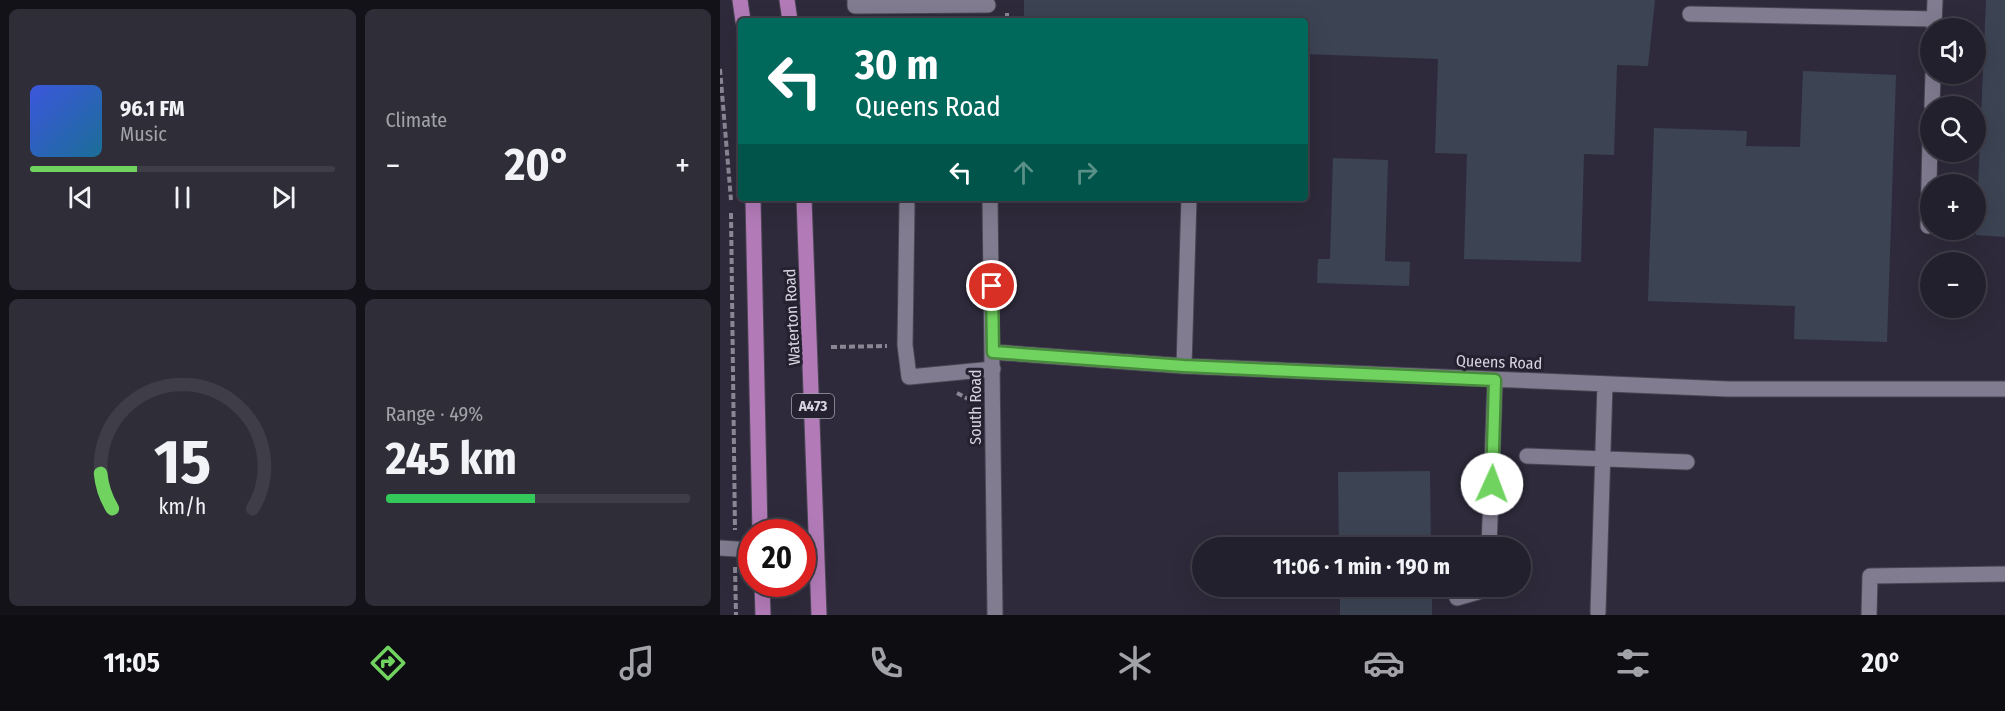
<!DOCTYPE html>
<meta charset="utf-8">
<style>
:root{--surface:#22202c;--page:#2e2d38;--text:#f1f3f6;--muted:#a2a3a9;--line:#3f3e48;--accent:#70d35f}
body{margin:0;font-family:"Fira Sans Condensed",sans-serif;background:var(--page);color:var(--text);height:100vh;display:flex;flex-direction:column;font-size:22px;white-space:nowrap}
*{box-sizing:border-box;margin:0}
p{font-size:20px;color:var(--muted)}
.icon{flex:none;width:33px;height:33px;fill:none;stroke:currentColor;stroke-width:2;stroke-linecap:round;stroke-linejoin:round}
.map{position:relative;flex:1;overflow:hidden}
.panel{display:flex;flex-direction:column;gap:9px;padding:9px;background:#131218;width:720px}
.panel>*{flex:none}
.guide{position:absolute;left:18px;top:18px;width:570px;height:183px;border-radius:6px;box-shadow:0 6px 24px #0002,0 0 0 2px var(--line);background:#00695c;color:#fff;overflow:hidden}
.tools{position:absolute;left:1200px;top:18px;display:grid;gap:12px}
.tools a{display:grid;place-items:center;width:66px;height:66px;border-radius:50%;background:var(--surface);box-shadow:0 6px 24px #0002,0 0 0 2px var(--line);font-size:30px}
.speed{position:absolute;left:18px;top:519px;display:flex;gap:12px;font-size:30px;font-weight:700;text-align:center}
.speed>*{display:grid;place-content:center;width:78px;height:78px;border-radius:50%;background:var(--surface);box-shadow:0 6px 24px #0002,0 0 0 2px var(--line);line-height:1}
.speed .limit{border:9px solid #d22;background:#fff;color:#111}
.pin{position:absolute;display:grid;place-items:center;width:51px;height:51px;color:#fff;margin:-26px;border:3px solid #fff;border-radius:50%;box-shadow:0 2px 6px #0007}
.me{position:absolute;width:66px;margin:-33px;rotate:2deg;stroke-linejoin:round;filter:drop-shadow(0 0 4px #0008)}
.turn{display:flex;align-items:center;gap:21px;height:126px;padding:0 18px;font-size:27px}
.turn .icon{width:78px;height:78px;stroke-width:2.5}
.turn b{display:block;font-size:42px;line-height:51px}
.lanes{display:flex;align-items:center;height:57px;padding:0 18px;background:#0003;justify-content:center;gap:30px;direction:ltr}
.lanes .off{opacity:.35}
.big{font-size:45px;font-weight:700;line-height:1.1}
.panel .tile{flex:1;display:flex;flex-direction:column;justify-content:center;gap:9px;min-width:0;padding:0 21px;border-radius:9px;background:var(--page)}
.panel .dial{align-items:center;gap:0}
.dial svg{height:156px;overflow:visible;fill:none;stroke:var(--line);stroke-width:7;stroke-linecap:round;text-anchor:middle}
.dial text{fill:var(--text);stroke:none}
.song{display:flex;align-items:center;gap:18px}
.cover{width:72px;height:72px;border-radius:9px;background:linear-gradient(135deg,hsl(230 70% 55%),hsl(200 70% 35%))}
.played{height:6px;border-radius:3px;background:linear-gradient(90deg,var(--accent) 35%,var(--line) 35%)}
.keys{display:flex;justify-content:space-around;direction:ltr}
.heat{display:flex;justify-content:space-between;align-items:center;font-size:33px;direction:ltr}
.charge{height:9px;border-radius:4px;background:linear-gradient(90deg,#34c759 49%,var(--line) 0)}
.panel .tiles{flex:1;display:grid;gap:9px;grid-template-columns:repeat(2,1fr)}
.trip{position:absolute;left:472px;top:537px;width:339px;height:60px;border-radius:30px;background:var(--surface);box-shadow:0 6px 24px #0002,0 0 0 2px var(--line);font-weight:700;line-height:60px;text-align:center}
.tabs{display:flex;height:96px;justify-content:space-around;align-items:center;background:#0e0d12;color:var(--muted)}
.tabs .icon{width:42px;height:42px}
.tabs .current{color:var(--accent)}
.tabs b{font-size:27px;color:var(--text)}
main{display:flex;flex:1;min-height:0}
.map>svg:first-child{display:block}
</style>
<main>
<section class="panel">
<div class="tiles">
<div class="tile">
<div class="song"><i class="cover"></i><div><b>96.1 FM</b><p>Music</p></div></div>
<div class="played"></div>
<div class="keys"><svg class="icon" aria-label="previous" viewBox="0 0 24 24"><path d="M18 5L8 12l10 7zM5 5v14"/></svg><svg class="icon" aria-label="pause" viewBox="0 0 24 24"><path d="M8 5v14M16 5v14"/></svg><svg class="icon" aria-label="next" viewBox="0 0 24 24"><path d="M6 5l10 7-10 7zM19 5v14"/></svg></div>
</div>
<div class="tile"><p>Climate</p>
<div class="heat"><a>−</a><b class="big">20°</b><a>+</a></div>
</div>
<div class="tile dial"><svg viewBox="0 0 100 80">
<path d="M14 69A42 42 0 1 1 86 69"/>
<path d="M14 69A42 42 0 0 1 8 51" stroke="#70d35f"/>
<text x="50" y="56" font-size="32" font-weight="700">15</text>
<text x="50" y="72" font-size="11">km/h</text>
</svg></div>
<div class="tile"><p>Range · 49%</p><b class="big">245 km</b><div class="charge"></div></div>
</div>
</section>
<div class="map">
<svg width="1285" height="615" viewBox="0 0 1285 615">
<rect width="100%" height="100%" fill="#2e2a3b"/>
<path fill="#3c4454" d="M 304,0 L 935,0 L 928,66 L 897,65 L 894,155 L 864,154 L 861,262 L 744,259 L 747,154 L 715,153 L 718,59 L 585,54 L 585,21 L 304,21 Z
M 1266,0 L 1285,0 L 1285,237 L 1256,235 Z
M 1083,71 L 1176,75 L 1167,342 L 1074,339 L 1075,306 L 928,301 L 934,128 L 1027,131 L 1026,146 L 1080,147 Z
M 613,158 L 668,160 L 665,261 L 690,262 L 689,286 L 597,283 L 598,259 L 610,259 Z
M 710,471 L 711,548 L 619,548 L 618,472 Z
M 620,586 L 712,586 L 712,615 L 620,615 Z"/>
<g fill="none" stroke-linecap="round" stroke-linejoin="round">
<defs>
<path id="minor" d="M 135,0 L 135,6 L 268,5
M 970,14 L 1214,19
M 1214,27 L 1215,0
M 1212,106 L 1213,74
M 270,198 L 275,615
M 187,205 L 185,345 L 189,377 L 273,369
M 1208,226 L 1210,140
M 273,352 L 464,366 L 1008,389 L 1285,389
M 464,366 L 469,198
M 807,456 L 967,462
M 0,548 L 32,550
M 769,548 L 775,380
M 737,598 L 758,592 L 762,586
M 878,612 L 885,384
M 1149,615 L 1150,576 L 1285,574"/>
<path id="major" d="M 20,0 L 23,21
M 67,0 L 70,21
M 33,198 L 40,532
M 84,198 L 99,615
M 42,584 L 43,615"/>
</defs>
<use href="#minor" stroke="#494553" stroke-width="17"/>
<use href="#major" stroke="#494553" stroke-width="17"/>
<path stroke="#8a8794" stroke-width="4" stroke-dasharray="6 3" stroke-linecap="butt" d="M 287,13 L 287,21
M 0,69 L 11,200
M 11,213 L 15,530
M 111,347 L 167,346
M 237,393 L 254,402
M 15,567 L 16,615"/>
<use href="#minor" stroke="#817c90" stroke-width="15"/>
<use href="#major" stroke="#b27bb8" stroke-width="15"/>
</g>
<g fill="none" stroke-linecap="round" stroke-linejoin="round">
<defs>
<path id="route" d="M 272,286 L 273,352 L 464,366 L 775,380 L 772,484"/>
</defs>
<use href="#route" stroke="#49893e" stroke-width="15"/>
<use href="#route" stroke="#70d35f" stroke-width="10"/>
</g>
<g text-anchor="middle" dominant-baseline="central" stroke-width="6" stroke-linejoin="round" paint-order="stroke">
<rect fill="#252131" stroke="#a29eab" stroke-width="1.5" x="72" y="394" width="42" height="24" rx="4.5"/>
<g font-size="15" font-weight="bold" fill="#d7d4df">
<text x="93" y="406">A473</text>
</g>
<g font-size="16" fill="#d7d4df" stroke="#252131">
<text transform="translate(72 317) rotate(-93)">Waterton Road</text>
<text transform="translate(779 362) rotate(2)">Queens Road</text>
<text transform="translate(255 407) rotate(-90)">South Road</text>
</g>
</g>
</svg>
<div class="tools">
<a><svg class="icon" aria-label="sound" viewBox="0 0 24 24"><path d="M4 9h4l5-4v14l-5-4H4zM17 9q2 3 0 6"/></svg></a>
<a><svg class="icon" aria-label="search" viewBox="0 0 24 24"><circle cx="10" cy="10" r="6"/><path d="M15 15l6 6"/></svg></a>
<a>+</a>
<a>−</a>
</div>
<div class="speed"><div class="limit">20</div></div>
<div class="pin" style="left:272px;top:286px;background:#d93025"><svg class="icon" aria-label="arrive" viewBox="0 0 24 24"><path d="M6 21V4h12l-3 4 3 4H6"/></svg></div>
<svg class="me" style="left:772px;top:484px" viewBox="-20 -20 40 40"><circle r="19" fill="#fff"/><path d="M0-13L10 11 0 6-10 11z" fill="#70d35f"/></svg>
<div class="trip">11:06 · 1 min · 190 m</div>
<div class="guide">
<div class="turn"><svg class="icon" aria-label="left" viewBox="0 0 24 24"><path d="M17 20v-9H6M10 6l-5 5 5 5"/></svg><div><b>30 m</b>Queens Road</div></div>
<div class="lanes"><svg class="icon" aria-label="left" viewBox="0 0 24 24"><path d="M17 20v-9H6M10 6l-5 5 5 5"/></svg><svg class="icon off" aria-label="ahead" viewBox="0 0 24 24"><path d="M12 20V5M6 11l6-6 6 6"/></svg><svg class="icon off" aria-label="right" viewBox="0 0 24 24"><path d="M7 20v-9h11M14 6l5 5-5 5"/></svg></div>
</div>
</div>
</main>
<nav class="tabs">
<b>11:05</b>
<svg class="icon current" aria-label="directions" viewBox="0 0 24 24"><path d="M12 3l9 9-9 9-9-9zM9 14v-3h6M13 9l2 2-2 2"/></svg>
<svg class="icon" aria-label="music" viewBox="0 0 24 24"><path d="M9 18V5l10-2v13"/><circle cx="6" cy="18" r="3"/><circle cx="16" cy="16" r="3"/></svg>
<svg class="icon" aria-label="phone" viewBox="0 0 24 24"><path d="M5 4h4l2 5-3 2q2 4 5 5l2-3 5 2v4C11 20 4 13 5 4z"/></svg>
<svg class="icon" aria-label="climate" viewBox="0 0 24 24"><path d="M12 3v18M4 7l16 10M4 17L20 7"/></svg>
<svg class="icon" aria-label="car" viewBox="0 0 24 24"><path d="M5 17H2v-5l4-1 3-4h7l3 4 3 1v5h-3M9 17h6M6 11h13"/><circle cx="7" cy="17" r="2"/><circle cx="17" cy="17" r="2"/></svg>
<svg class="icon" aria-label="filters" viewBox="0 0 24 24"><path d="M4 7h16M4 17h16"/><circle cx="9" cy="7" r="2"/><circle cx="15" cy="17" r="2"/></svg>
<b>20°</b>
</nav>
